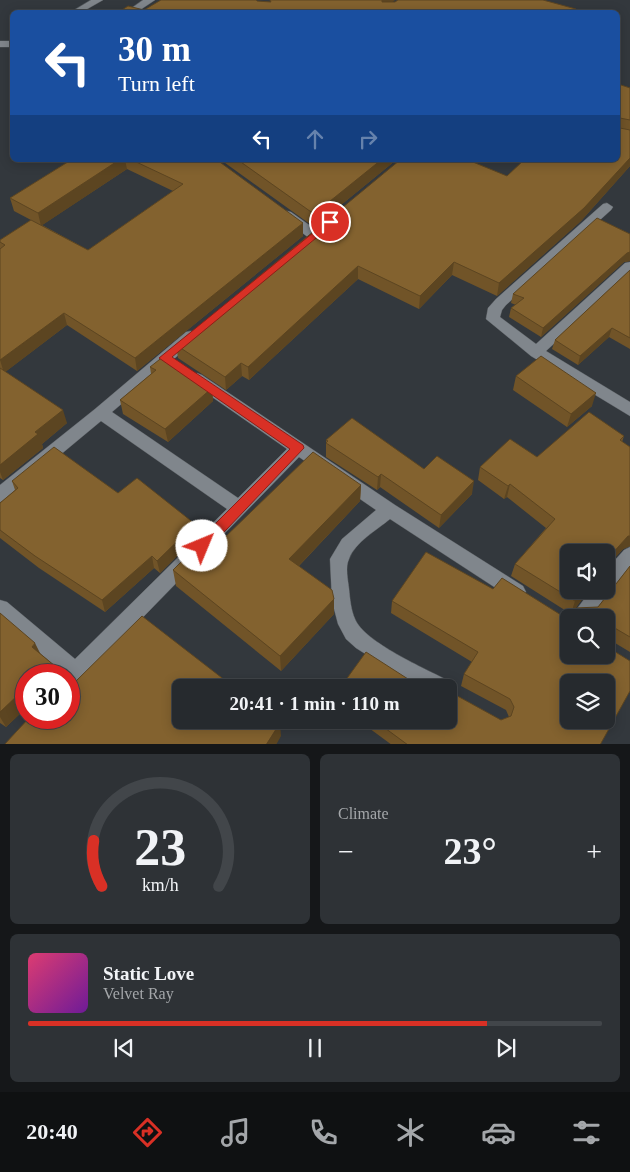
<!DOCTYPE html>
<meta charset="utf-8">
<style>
:root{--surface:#262a2e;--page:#2e3236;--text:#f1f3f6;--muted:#a4a7aa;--line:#42464a;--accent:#d93025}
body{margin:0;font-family:"Times New Roman",serif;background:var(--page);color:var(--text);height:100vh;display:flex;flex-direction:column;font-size:19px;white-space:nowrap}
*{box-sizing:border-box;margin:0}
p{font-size:16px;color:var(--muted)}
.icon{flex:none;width:28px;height:28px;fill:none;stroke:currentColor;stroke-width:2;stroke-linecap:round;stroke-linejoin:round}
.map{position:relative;height:744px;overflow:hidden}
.drawer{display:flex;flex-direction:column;gap:10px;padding:10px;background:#151719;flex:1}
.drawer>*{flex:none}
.banner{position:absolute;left:10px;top:10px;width:610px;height:152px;border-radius:8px;box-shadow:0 2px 12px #0003,0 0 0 1px var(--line);background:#1a4fa0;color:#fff;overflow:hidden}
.controls{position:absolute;left:560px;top:544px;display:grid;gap:10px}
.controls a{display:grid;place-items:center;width:55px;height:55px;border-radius:8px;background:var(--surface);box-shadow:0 2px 12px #0003,0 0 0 1px var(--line);font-size:25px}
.speed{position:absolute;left:15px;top:664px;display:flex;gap:10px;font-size:25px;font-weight:700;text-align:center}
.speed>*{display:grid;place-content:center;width:65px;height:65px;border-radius:50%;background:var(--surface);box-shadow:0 2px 12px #0003,0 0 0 1px var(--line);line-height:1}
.speed .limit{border:8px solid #d22;background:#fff;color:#111}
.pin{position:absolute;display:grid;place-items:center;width:42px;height:42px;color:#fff;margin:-21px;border:2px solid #fff;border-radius:50%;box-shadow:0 1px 5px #0007}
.me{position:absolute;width:55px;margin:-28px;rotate:45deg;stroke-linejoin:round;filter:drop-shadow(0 0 4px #0008)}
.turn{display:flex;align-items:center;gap:18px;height:105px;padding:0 25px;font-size:22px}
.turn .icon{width:65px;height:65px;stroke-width:2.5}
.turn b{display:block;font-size:35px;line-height:42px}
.lanes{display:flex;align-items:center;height:48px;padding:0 25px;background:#0003;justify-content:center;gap:25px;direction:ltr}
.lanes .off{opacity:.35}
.big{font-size:38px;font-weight:700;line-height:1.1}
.drawer .tile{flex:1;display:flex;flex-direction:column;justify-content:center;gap:8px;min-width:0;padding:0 18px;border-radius:8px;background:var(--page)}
.drawer .dial{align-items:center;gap:0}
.dial svg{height:130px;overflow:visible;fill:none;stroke:var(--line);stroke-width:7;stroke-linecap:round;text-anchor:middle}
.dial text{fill:var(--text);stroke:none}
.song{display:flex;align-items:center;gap:15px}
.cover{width:60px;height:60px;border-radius:8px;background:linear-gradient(135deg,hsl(340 70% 55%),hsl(280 70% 35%))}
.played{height:5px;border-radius:2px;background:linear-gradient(90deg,var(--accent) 80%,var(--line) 80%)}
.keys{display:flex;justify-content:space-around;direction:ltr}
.heat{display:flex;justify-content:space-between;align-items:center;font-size:28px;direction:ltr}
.drawer .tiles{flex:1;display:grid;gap:10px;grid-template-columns:1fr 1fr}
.tile:last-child{grid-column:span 2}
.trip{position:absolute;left:172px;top:679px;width:285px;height:50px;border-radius:8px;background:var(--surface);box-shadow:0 2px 12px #0003,0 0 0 1px var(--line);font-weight:700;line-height:50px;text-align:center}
.dock{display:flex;height:80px;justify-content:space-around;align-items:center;background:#0f1112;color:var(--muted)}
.dock .icon{width:35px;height:35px}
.dock .selected{color:var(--accent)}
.dock b{font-size:22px;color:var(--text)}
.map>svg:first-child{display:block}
</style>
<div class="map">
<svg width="630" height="745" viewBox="0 0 630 745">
<rect width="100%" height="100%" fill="#33383d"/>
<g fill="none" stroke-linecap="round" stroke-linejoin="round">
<defs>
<path id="minor" d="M 91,0 L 103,0 L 82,12 L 71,12 Z
M 143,0 L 155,0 L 137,12 L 126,12 Z
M 0,41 L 12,41 L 12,47 L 0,47 Z
M 607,203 L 613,207 L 611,210 L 506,305 L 502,310 L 500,317 L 536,344 L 625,263 L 630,262 L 630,274 L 546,351 L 630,402 L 630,416 L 531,356 L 486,319 L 488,308 L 496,299 L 603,204 Z
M 287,211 L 291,212 L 319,232 L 320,235 L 319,238 L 309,238 L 283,218 L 281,215 Z
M 191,331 L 196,332 L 198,336 L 196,340 L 112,412 L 238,498 L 287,449 L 192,383 L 189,379 L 192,375 L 197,373 L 202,375 L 395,505 L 523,586 L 526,592 L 523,598 L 517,600 L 511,598 L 390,519 C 377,530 355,542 349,559 C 345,567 348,580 349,589 C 350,599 351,610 355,619 C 364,642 426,669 449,681 L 452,688 L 449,695 L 449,688 L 422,688 L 397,674 L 356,648 L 346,639 L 338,624 L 332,601 L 330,559 L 342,539 L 376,510 L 299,457 L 76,686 L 69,688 L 69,675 L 61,675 L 62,672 L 0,619 L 0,600 L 7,602 L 75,659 L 227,509 L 101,421 L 6,500 L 0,502 L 0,485 L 95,409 L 186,332 Z
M 630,547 L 630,568 L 591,618 L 570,618 L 591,590 L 606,590 L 606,570 L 624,550 Z"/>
</defs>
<use href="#minor" stroke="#51565a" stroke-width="1"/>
<use href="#minor" fill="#80868c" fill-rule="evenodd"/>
</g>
<path fill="#715428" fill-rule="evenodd" d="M 618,84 L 630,88 L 630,166 L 581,221 L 497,296 L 452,275 L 419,309 L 358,279 L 249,380 L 242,376 L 226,390 L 178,358 L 176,345 L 507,176 Z
M 71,160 L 217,160 L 303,236 L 137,371 L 67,325 L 5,372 L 67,423 L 42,444 L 43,448 L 3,480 L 0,478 L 0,240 L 31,220 L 14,211 L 10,198 ZM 127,169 L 173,191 L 88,250 L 42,225 Z
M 221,160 L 396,160 L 314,227 Z
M 630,234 L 630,261 L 624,262 L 541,337 L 509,317 L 511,308 L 516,305 L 511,303 L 513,294 Z
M 630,270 L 630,349 L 609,337 L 578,365 L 552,349 L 555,340 Z
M 150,367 L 212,388 L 213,401 L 168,442 L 123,414 L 120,400 L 151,374 Z
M 516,376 L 592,406 L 567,427 L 513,390 Z
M 624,436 L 622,442 L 630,447 L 630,546 L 623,549 L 610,563 L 609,576 L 606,583 L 606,552 L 569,590 L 589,590 L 571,614 L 511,576 L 515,564 L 546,528 L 507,497 L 504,499 L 478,480 L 480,467 L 537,457 Z
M 326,440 L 424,469 L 472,494 L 439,528 L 380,487 L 377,490 L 326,457 Z
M 12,481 L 118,493 L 195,524 L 197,536 L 160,573 L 154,568 L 105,612 L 39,568 L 0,538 L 0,503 L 15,490 Z
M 361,485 L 360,501 L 299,566 L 334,599 L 334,614 L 281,671 L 176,586 L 173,570 L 222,540 Z
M 630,566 L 630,652 L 610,640 L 607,647 L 600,745 L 392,745 L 358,720 L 501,720 L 509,717 L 506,710 L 461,686 L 464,674 L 472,662 L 391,613 L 392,601 L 606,655 L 606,618 L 572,618 L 576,608 L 598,607 Z
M 0,613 L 40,654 L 61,671 L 63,675 L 26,675 L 26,713 L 24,710 L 6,727 L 0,723 Z"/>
<path fill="#5c4521" d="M 382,0 L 395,0 L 382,11 Z
M 630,158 L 630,166 L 581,221 L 497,296 L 499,283 Z
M 119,160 L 125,160 L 127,169 L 41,226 L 38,213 Z
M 381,160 L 396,160 L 314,227 L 314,214 Z
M 303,223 L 303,236 L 137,371 L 135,358 Z
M 630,252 L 630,261 L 624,262 L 541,337 L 543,328 L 627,253 Z
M 454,262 L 452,275 L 419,309 L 420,296 Z
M 358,266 L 358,279 L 249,380 L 248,367 Z
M 64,313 L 67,325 L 4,373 L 0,360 Z
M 612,328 L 609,337 L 578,365 L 580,356 Z
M 241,363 L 242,376 L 226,390 L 225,377 Z
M 212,388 L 213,401 L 168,442 L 165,429 Z
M 596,393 L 592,406 L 567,427 L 571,414 Z
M 63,410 L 67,423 L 42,444 L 43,448 L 3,480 L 0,472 L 0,465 L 35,432 Z
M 381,474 L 380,487 L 377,490 L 378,477 Z
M 474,481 L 472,494 L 439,528 L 441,515 Z
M 510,484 L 507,497 L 504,499 L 508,486 Z
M 361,485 L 360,501 L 290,575 L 289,559 Z
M 195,524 L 197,536 L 160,573 L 157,561 Z
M 628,536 L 630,536 L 630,546 L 623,549 L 606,567 L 610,556 Z
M 152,556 L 154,568 L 105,612 L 102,600 Z
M 584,590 L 589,590 L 571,614 L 575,601 Z
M 334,599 L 334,614 L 281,671 L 280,656 Z
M 35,643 L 42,657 L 32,647 Z
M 19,694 L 21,702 L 24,710 L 6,727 L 0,717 L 0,712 Z
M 280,723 L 281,736 L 276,745 L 266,745 Z"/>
<path fill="#83622f" stroke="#5c4521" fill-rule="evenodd" d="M 161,0 L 256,0 L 257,1 L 271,2 L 270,0 L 382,0 L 382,2 L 395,2 L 398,0 L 543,0 L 576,9 L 573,12 L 119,12 L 128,6 L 144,10 Z
M 618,84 L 630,88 L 630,120 L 620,118 L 620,128 L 630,130 L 630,158 L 584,208 L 499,283 L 454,262 L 420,296 L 358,266 L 248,367 L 241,363 L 225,377 L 176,345 L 400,160 L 468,160 L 507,176 L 524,160 L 618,160 Z
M 71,160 L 119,160 L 38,213 L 10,198 Z
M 132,160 L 217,160 L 303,223 L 135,358 L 64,313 L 0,360 L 0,249 L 5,245 L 0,242 L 0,240 L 31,220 L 88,250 L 183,184 Z
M 238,160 L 381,160 L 314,214 Z
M 597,218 L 630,234 L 630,252 L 627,253 L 543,328 L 511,308 L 524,298 L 513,294 Z
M 630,270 L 630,338 L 612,328 L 580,356 L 555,340 Z
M 164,356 L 212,388 L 165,429 L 120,400 L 156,370 L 150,367 Z
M 541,356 L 596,393 L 571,414 L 516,376 Z
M 0,368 L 63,410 L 35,432 L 38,434 L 0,465 Z
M 589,412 L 624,436 L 620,440 L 630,447 L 630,536 L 628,536 L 610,556 L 609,576 L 606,576 L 606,552 L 569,552 L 569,590 L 584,590 L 575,601 L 515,564 L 555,519 L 510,484 L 508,486 L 480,467 L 510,439 L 537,457 Z
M 352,418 L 424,469 L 437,456 L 474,481 L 441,515 L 381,474 L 378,477 L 326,443 L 328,441 L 326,440 Z
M 54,447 L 118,493 L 137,478 L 195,524 L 157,561 L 152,556 L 102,600 L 35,556 L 0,530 L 0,503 L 18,488 L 12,481 Z
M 313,452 L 361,485 L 289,559 L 332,590 L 334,599 L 280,656 L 173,570 L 211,532 L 222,540 Z
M 426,552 L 493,589 L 502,578 L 569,620 L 569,655 L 606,655 L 606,646 L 630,661 L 630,691 L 600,745 L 408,745 L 374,720 L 449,720 L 449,698 L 452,693 L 501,720 L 511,716 L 514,707 L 510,699 L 464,674 L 478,652 L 392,601 ZM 569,682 L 606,682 L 606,720 L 569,720 Z
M 630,566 L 630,637 L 613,627 L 610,628 L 610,641 L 606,641 L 606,618 L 576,618 L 576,608 L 598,607 Z
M 0,613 L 35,643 L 32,647 L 61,671 L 62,675 L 26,675 L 26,702 L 21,702 L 19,694 L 0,712 Z
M 142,616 L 235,688 L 181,688 L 181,720 L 277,720 L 280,723 L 266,745 L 4,745 L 29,718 L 69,718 L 69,677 L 75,682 Z
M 366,652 L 422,688 L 340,688 Z"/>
<path fill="#d93025" stroke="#8d1f18" d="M 330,219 L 333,220 L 333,224 L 172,357 L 303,445 L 304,448 L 207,550 L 202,551 L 198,550 L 196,546 L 198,541 L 290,449 L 159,358 Z"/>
</svg>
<div class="controls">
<a><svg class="icon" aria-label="sound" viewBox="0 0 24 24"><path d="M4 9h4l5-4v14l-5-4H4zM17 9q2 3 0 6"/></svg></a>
<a><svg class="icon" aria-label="search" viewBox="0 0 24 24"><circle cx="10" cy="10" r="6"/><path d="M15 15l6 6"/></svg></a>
<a><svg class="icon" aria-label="layers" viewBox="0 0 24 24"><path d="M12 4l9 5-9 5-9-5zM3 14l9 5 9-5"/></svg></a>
</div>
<div class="speed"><div class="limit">30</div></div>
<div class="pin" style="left:330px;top:222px;background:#d93025"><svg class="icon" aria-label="arrive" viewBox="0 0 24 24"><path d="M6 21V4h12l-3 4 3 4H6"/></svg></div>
<svg class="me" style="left:202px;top:546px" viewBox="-20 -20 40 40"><circle r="19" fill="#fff"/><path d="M0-13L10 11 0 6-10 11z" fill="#d93025"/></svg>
<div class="trip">20:41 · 1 min · 110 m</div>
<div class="banner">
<div class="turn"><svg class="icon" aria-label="left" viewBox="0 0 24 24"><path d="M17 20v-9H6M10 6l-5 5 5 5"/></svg><div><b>30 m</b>Turn left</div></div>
<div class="lanes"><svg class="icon" aria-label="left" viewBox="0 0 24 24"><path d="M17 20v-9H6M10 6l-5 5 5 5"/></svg><svg class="icon off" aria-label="ahead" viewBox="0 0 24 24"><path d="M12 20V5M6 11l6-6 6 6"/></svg><svg class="icon off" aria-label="right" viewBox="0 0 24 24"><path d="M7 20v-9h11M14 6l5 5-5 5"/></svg></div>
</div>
</div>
<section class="drawer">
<div class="tiles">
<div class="tile dial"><svg viewBox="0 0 100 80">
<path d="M14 69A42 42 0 1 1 86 69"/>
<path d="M14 69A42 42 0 0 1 9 41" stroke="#d93025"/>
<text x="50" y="56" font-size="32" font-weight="700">23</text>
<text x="50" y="72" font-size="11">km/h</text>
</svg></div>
<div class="tile"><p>Climate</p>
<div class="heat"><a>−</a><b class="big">23°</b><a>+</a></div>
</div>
<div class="tile">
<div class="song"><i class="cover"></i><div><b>Static Love</b><p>Velvet Ray</p></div></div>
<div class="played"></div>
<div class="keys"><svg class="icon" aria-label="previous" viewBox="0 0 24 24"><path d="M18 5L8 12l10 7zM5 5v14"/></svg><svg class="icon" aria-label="pause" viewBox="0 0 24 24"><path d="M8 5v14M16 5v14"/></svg><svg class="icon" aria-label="next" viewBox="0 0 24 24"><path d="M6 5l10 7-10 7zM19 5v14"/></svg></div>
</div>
</div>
</section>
<nav class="dock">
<b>20:40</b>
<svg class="icon selected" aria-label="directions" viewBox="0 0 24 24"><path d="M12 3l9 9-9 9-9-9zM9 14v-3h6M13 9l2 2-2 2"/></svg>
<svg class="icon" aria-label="music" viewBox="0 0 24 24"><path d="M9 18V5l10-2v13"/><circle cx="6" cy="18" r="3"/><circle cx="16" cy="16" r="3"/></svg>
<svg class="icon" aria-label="phone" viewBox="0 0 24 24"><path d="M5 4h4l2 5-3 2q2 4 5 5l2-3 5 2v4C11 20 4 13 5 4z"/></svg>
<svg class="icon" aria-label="climate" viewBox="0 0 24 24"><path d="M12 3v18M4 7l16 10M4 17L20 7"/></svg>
<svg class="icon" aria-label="car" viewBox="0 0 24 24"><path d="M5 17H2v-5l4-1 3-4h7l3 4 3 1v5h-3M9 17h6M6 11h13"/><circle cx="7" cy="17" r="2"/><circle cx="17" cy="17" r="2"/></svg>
<svg class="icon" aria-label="filters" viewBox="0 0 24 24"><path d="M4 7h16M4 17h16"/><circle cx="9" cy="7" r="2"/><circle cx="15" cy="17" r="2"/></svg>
</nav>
